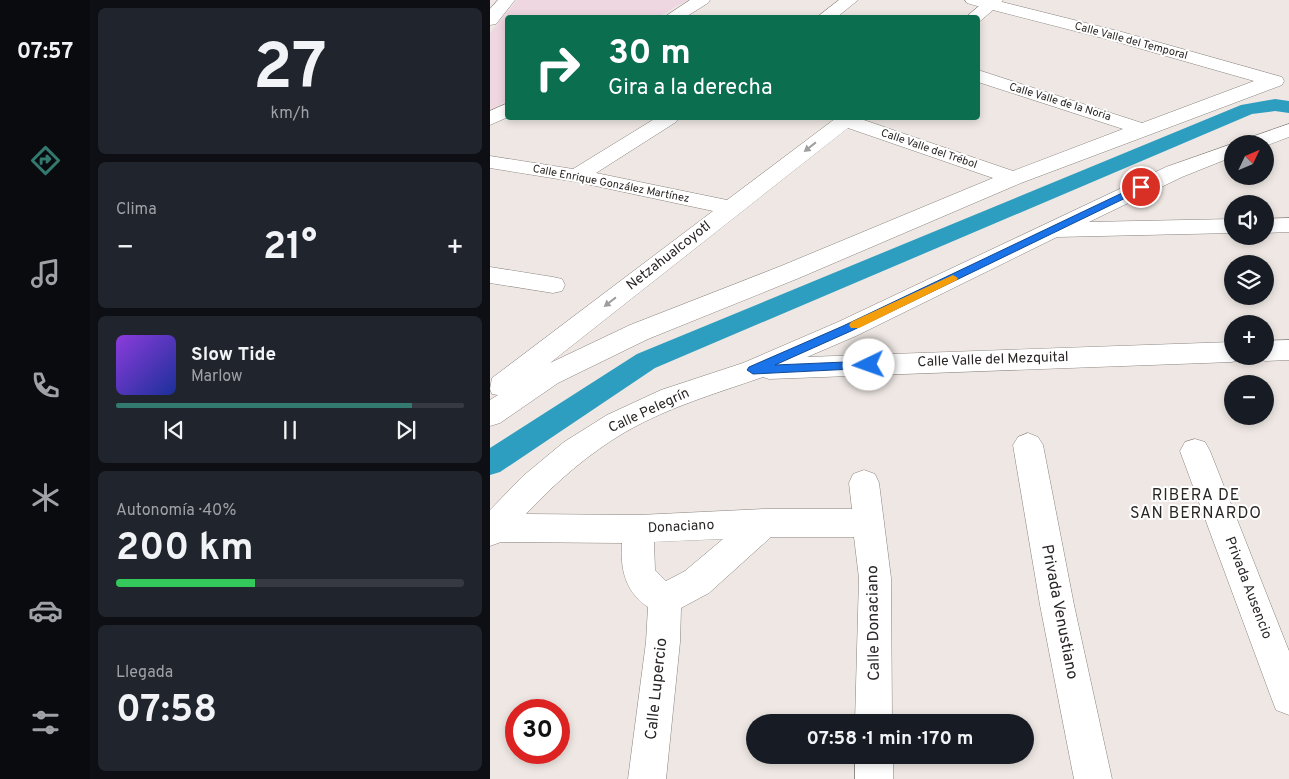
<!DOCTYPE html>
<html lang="es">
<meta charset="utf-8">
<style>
:root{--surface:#171b24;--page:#20242c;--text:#f1f3f6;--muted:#9ea1a6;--line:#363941;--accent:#33796f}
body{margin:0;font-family:Overpass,sans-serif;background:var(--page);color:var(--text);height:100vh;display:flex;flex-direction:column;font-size:19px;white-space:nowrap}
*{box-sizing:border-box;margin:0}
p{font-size:16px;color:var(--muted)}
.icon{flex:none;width:28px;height:28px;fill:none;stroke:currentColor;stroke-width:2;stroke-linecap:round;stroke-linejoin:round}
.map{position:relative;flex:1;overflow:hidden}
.details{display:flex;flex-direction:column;gap:8px;padding:8px;background:#0d0f14;width:400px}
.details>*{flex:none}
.banner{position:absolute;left:15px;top:15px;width:475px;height:105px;border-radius:5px;box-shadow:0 2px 8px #0003;background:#0b6e4f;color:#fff;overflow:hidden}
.needle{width:32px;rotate:46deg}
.fabs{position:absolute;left:734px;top:135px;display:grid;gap:10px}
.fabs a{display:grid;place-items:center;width:50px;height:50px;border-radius:50%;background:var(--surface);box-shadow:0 2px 8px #0003;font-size:25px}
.speed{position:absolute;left:15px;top:699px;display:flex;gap:10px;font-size:25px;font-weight:700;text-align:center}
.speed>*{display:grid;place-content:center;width:65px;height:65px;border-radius:50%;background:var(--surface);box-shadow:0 2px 8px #0003;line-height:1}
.speed .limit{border:8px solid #d22;background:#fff;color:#111}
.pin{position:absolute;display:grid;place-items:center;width:42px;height:42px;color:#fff;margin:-21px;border:2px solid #fff;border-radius:50%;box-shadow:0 1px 5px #0007}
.me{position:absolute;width:55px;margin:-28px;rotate:267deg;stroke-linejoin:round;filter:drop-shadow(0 0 4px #0008)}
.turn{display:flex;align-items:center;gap:18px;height:105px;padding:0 20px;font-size:22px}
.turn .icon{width:65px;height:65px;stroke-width:2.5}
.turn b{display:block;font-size:35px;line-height:42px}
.big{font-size:38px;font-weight:700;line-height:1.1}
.details .card{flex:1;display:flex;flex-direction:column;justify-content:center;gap:8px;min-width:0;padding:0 18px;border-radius:8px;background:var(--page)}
.details .dial{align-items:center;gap:0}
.dial b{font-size:65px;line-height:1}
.song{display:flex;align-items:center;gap:15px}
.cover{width:60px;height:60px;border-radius:8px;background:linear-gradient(135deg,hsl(270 70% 55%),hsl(230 70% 35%))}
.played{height:5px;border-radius:2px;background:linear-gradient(90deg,var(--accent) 85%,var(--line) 85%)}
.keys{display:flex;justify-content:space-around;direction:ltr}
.heat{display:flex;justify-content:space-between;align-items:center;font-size:28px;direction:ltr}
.charge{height:8px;border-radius:4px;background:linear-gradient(90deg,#34c759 40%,var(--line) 0)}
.trip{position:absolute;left:256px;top:714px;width:288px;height:50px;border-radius:25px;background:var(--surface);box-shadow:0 2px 8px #0003;font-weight:700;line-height:50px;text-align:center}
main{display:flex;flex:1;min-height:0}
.dock{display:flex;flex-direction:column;width:90px;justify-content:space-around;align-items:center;background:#090b0e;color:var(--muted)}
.dock .icon{width:35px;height:35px}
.dock .current{color:var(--accent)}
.dock b{font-size:22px;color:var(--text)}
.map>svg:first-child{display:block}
</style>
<main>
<nav class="dock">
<b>07:57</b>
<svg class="icon current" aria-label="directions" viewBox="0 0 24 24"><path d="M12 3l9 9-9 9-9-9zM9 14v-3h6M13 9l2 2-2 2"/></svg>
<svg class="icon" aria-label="music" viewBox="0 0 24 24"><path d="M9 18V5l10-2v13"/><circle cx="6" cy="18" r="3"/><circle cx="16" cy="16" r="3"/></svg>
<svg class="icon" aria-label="phone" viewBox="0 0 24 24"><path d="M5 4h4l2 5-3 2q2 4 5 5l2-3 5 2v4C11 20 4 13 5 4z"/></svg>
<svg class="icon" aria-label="climate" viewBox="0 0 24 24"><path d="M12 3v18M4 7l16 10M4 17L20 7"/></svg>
<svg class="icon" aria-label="car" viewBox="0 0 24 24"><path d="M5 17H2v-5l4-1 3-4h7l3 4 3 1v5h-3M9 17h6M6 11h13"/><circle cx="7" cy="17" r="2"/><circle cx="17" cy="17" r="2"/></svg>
<svg class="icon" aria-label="filters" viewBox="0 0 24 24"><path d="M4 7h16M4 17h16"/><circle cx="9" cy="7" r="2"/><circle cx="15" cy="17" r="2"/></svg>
</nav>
<section class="details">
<div class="card dial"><b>27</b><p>km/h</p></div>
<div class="card"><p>Clima</p>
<div class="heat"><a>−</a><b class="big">21°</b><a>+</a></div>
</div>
<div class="card">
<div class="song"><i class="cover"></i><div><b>Slow Tide</b><p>Marlow</p></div></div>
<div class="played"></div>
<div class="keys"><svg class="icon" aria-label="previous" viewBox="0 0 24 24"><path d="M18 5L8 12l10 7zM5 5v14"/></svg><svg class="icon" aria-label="pause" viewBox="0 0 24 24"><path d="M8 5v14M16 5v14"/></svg><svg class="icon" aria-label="next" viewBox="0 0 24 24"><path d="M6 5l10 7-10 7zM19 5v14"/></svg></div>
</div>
<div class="card"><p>Autonomía · 40%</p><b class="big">200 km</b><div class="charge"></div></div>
<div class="card"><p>Llegada</p><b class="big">07:58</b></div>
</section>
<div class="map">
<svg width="799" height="779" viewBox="0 0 799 779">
<rect width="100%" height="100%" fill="#eee7e3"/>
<path fill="#efd7e2" d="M 27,0 L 198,0 L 168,17 L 18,18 L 17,101 L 0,110 L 0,33 Z"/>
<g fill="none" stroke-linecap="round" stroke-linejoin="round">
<path fill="#2d9ebf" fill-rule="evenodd" d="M 785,99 L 799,101 L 799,113 L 785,111 L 762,114 L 165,368 L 10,472 L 0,475 L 0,448 L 147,354 L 751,105 Z"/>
<defs>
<path id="minor" d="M 8,0 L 25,0 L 6,24 L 0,25 L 0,9 Z
M 200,0 L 220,0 L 218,3 L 194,18 L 173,18 Z
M 349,0 L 368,0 L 346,18 L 326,18 Z
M 496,0 L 504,0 L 632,32 L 792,77 L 794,81 L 792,85 L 531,183 L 309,278 L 158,339 L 68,383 L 10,423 L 0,426 L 0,400 L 8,395 L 2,394 L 0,389 L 2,378 L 223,211 L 87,182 L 0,168 L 0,156 L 83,169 L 166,118 L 189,118 L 186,122 L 106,173 L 237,200 L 346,118 L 368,118 L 523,171 L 633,129 L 488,82 L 488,70 L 652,123 L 764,81 L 620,40 L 503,10 L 489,22 L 488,22 L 488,18 L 475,18 ZM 358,128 L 503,178 L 291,266 L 140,325 L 60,363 Z
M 18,103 L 18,117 L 0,125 L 0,111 Z
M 799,124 L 799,137 L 775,146 L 775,144 L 750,144 L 753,140 Z
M 742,144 L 742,157 L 692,177 L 599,222 L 742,219 L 742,233 L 567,237 L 366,336 L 317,357 L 742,342 L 742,356 L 753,356 L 751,359 L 742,362 L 279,379 L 273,377 C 227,393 179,407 137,431 C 99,453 66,482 36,514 L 149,515 L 274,509 L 362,509 L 359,483 L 363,474 L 374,470 L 385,474 L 389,483 L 401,578 L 402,722 L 365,722 L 369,578 L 364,537 L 281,537 L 219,593 L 191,608 L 190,642 L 176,779 L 138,779 L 156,642 L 158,607 C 135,592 130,568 132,543 L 11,542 L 0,546 L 0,510 L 33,476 L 74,442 L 117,415 L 171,390 L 253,363 L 348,322 L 676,167 ZM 233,539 L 195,571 L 176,581 L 165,570 L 164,542 Z
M 799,218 L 799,232 L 775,233 L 775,219 Z
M 0,267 L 63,277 L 72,279 L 75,285 L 72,291 L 63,293 L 0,283 Z
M 799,340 L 799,360 L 775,361 L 765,356 L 775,356 L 775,341 Z
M 538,433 L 548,437 L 553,445 L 584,605 L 622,779 L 584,779 L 550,605 L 523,445 L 528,437 Z
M 705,439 L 715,442 L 720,451 L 799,651 L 799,715 L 786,710 L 781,697 L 690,451 L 695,442 Z
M 365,755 L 403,755 L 403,779 L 365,779 Z"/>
<path id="tertiary" d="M 475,0 L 513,0 C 504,13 491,7 477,3 Z"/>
</defs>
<use href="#minor" stroke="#89837f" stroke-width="1"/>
<use href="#tertiary" stroke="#89837f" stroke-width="1"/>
<use href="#minor" fill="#fff" fill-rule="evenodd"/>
<use href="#tertiary" fill="#fff" fill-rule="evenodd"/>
</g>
<defs><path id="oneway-solid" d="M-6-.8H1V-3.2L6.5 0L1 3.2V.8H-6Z" transform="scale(1.25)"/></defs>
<g fill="#9f9d9d">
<use href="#oneway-solid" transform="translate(320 147) rotate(142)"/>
<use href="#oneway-solid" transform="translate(120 302) rotate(142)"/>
</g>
<path fill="#1a73e8" stroke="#114b97" d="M 651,184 L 655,187 L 654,189 L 361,331 L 285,365 L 379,361 L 385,365 L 383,368 L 263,374 L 257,370 L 259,367 L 353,326 Z"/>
<path fill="#f59e0b" d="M 463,275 L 468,278 L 467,280 L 369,328 L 361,328 L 359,325 L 361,322 Z"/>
<g text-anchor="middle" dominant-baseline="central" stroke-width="4" stroke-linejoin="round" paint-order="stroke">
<g font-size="11" fill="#292625" stroke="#fff">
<text transform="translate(641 41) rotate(15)">Calle Valle del Temporal</text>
<text transform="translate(570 102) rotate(17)">Calle Valle de la Noria</text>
<text transform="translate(439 149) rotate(19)">Calle Valle del Trébol</text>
<text transform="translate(121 184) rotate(11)">Calle Enrique González Martínez</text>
</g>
<g font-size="14" fill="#292625" stroke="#fff">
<text transform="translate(179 256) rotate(-38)">Netzahualcoyotl</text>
<text transform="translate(503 360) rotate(-2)">Calle Valle del Mezquital</text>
<text transform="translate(159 411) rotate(-25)">Calle Pelegrín</text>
<text transform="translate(191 527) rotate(-3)">Donaciano</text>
<text transform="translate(758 588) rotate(69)">Privada Ausencio</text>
</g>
<g font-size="16" letter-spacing="1" fill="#292625" stroke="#fff">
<text x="706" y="496">RIBERA DE<tspan x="706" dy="18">SAN BERNARDO</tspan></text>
</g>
<g font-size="16" fill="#292625" stroke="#fff">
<text transform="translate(569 612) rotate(79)">Privada Venustiano</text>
<text transform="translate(384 623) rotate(-91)">Calle Donaciano</text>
<text transform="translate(167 689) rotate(-84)">Calle Lupercio</text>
</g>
</g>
</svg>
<div class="fabs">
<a><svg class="needle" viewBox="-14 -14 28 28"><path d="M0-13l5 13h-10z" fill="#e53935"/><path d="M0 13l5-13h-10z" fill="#9ea1a6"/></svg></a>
<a><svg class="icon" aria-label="sound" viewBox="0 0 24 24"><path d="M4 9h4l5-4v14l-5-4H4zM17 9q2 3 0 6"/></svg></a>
<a><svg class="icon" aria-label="layers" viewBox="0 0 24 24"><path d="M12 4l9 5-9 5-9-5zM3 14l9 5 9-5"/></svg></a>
<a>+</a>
<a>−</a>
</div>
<div class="speed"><div class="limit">30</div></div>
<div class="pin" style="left:651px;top:187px;background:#d93025"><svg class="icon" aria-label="arrive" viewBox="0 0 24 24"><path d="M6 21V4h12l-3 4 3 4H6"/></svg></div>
<svg class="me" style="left:379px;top:365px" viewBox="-20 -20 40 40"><circle r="19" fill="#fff"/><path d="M0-13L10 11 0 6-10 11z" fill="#1a73e8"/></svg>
<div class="trip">07:58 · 1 min · 170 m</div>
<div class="banner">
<div class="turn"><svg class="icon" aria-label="right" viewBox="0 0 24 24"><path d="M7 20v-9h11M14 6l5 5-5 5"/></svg><div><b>30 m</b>Gira a la derecha</div></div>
</div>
</div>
</main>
